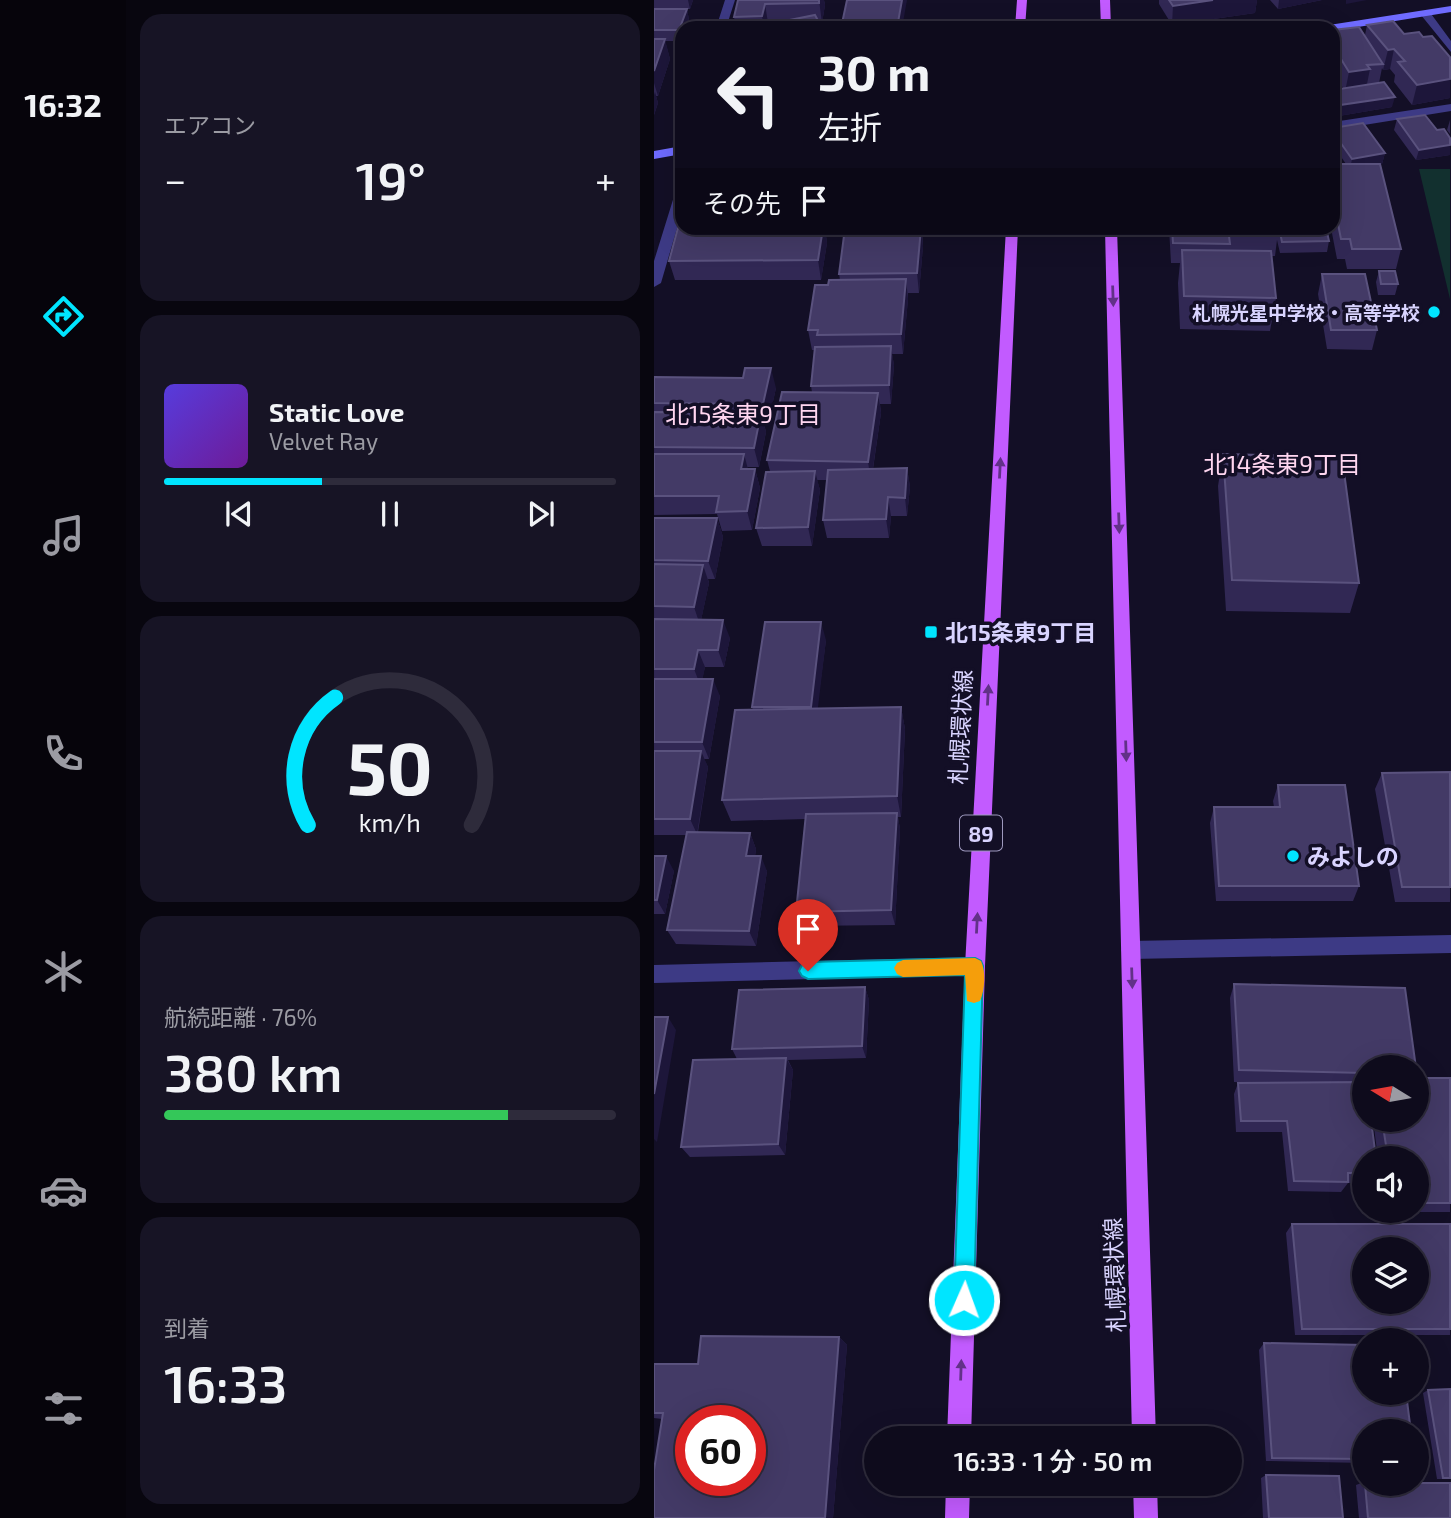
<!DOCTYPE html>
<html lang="ja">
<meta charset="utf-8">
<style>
:root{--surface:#0e0b1c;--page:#171425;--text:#f1f3f6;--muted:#9b9ba3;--line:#2e2b3b;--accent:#00e5ff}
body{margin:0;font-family:"Exo 2","Noto Sans JP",sans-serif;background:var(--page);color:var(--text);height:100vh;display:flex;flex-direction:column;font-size:26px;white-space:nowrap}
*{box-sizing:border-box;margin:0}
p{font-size:23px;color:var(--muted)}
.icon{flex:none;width:38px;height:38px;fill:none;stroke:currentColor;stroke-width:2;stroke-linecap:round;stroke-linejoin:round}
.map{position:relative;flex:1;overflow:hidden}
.drawer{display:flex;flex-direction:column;gap:14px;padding:14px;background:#08060f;width:528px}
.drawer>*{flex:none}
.hud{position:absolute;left:21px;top:21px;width:665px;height:214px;border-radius:21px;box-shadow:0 7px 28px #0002,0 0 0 2px var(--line);background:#0e0b1c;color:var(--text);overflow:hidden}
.needle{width:46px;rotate:281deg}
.controls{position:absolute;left:698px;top:1055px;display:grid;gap:14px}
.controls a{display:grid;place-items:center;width:77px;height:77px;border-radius:50%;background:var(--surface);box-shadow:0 7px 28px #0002,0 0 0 2px var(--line);font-size:35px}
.speed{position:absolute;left:21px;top:1405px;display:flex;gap:14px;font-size:35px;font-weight:700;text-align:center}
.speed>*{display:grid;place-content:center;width:91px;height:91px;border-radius:50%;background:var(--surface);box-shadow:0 7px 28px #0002,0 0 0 2px var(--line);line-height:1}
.speed .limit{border:10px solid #d22;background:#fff;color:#111}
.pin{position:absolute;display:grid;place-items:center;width:60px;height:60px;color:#fff;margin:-72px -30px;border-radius:50% 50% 50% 0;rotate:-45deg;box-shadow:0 0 7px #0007}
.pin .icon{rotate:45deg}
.me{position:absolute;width:77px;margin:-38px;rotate:2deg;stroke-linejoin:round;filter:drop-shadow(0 0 5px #0008)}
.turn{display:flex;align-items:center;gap:24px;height:147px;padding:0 28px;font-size:32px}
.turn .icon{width:91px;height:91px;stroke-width:2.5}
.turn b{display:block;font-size:49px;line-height:60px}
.then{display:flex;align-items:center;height:66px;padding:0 28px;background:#0003;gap:14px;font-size:26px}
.big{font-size:52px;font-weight:600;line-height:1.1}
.drawer .widget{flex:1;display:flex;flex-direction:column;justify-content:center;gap:10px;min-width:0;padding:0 24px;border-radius:21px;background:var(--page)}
.drawer .dial{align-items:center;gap:0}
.dial svg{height:182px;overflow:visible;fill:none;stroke:var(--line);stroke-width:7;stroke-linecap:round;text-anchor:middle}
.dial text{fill:var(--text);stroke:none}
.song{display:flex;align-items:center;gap:21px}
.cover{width:84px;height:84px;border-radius:10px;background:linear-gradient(135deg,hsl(250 70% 55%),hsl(280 70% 35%))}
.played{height:7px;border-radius:4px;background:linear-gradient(90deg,var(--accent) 35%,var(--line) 35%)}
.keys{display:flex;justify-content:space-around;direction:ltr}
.heat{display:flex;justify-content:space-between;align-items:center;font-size:38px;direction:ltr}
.charge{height:10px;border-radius:5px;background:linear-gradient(90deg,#34c759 76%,var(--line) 0)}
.trip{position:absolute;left:210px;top:1426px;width:378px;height:70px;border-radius:35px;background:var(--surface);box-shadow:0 7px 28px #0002,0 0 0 2px var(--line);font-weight:600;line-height:70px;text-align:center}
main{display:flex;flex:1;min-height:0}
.dock{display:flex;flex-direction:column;width:126px;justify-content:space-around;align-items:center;background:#06040b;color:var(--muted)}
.dock .icon{width:49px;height:49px}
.dock .current{color:var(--accent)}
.dock b{font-size:32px;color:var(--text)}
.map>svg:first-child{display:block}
</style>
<main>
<nav class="dock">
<b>16:32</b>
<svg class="icon current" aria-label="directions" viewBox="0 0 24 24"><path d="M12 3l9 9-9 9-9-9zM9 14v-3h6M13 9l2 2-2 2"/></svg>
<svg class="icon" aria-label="music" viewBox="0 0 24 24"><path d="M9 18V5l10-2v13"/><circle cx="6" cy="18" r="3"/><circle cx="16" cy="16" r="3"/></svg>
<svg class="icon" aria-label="phone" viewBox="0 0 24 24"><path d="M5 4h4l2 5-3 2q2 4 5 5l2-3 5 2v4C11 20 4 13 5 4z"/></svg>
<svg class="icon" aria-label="climate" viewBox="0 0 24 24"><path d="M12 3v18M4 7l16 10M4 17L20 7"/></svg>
<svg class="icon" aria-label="car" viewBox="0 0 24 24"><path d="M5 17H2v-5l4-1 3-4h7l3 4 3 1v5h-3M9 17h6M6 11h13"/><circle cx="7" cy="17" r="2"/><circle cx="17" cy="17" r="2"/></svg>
<svg class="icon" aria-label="filters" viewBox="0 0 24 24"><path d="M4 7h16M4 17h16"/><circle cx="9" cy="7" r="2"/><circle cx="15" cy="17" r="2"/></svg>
</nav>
<section class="drawer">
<div class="widget"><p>エアコン</p>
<div class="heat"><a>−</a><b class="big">19°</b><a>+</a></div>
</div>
<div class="widget">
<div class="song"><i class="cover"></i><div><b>Static Love</b><p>Velvet Ray</p></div></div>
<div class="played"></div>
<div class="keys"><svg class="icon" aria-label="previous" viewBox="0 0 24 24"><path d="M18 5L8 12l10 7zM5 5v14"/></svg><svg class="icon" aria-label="pause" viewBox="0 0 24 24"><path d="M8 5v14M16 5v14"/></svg><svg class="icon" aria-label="next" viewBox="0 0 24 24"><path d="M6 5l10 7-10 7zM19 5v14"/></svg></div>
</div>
<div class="widget dial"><svg viewBox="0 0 100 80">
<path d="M14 69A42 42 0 1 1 86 69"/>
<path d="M14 69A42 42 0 0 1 26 13" stroke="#00e5ff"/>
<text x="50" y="56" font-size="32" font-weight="700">50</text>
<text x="50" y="72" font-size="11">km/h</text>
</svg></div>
<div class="widget"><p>航続距離 · 76%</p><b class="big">380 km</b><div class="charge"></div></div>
<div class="widget"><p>到着</p><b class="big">16:33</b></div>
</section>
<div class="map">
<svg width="797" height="1518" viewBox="0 0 797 1518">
<rect width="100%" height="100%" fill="#130f26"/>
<path fill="#12302f" d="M 765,169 L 796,169 L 796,299 Z"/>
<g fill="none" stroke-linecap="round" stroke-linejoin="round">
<path fill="#3d3a85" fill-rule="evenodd" d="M 767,11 L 775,11 L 797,41 L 797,52 L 767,15 Z
M 797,104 L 797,111 L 679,130 L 679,122 Z"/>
<path fill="#3d3a85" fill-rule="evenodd" d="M 71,0 L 81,0 L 72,28 L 62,28 Z
M 28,186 L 28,211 L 7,283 L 0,287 L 0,261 L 22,190 Z
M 797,935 L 797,953 L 477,959 L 470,956 L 467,950 L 470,944 L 477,941 Z
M 321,957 L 328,960 L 331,966 L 328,972 L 321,975 L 0,983 L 0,965 Z"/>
<path fill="#6f6bff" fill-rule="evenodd" d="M 797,6 L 797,12 L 679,31 L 679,28 L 670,28 L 675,25 Z
M 28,146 L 28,154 L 0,159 L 0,151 Z"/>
<path fill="#c25bff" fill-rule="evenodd" d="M 363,0 L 373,0 L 371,28 L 361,28 Z
M 446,0 L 456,0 L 457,28 L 447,28 Z
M 352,228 L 364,228 L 331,966 L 317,1438 L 293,1438 L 311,966 Z
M 451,228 L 463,228 L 502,1438 L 478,1438 Z
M 292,1484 L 316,1484 L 315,1518 L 291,1518 Z
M 479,1484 L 503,1484 L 504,1518 L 480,1518 Z"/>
</g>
<path fill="#312854" d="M 0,0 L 39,0 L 36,9 L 0,8 Z
M 84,0 L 170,0 L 171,5 L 168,23 L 165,23 L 168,28 L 82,28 L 80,17 Z
M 505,0 L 603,0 L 601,13 L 518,25 L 505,4 Z
M 616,0 L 668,0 L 624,9 Z
M 0,9 L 33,9 L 35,20 L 32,28 L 28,28 L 27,41 L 11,41 L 16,59 L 4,96 L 2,96 L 4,103 L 0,115 Z
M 713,25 L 750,34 L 769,37 L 796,57 L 796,98 L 758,105 L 740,82 L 741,75 L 736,69 L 729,70 L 728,68 L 725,83 L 738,107 L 679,117 L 679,90 L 689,88 L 679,71 L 679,30 L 711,35 Z
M 743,119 L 796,138 L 796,155 L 762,160 L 740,130 Z
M 796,120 L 796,134 L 793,130 Z
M 679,128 L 731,153 L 728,164 L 726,164 L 747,249 L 742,269 L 693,269 L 691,259 L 683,259 L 677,228 L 679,228 L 679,151 L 683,164 L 692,164 L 679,145 Z
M 28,228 L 171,228 L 173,243 L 167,280 L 21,280 L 15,261 Z
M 268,228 L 269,246 L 265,293 L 254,293 L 254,299 L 249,354 L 238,354 L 240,365 L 237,404 L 226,404 L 227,413 L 219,469 L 253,468 L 256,487 L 253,516 L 237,516 L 235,538 L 173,538 L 169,520 L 173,480 L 163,480 L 166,490 L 158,546 L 108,546 L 102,528 L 116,471 L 113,460 L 158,392 L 157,386 L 161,350 L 158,350 L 154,330 L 174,285 L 186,280 L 185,274 Z
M 515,228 L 672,228 L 675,241 L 673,252 L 626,253 L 623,240 L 621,256 L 617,256 L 622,298 L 616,331 L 526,329 L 524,283 L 526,263 L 517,263 Z
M 725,271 L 744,284 L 741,295 L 724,295 L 722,282 Z
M 668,274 L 723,330 L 718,350 L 673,349 L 664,294 Z
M 0,377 L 122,388 L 114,424 L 110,424 L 112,432 L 105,467 L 93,467 L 94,469 L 101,469 L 106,488 L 98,530 L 68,531 L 63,514 L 0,515 Z
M 569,454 L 705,583 L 696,613 L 572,611 L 564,486 Z
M 0,518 L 63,518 L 69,537 L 61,579 L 54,579 L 55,583 L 47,620 L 76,638 L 70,667 L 51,667 L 48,679 L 66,696 L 55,759 L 50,759 L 54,767 L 44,832 L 96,833 L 102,849 L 101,856 L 113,871 L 102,946 L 22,944 L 13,930 L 33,835 L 0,835 Z
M 172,640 L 163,709 L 247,707 L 251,729 L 247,817 L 244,817 L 246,829 L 241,925 L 147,926 L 142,912 L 151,819 L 77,821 L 68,800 L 99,710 L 98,707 Z
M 796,772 L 796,902 L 741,902 L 721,789 L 728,773 Z
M 624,785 L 705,886 L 699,901 L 562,901 L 556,823 L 560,807 L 620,807 L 619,801 Z
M 0,856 L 20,871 L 11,914 L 0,914 Z
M 580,984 L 710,1068 L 710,1183 L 694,1183 L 687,1192 L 634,1191 L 628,1132 L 582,1132 L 580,1094 L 584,1083 L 607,1083 L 580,1082 L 576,998 Z
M 211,987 L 215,1000 L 212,1058 L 134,1060 L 139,1070 L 131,1155 L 36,1157 L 27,1147 L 83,1059 L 78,1049 Z
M 796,1078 L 796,1212 L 732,1212 L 732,1211 L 763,1211 L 763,1158 L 724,1158 L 719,1120 L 763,1120 Z
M 638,1224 L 796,1224 L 796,1335 L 641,1335 L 632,1233 Z
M 185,1337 L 193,1345 L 179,1518 L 0,1518 L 8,1419 L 0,1418 L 0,1364 L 44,1364 Z
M 610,1343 L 710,1432 L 710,1463 L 612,1461 L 605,1350 Z
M 796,1389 L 796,1479 L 783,1479 L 769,1393 L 774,1390 Z
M 612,1475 L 689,1518 L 609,1518 L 607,1478 Z
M 710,1482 L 796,1518 L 705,1518 L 702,1485 Z"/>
<path fill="#1d163a" d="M 34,0 L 39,0 L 36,9 Z
M 165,0 L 170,0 L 171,5 L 168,23 Z
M 248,0 L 253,0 L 248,28 L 243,28 Z
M 559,0 L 603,0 L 601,13 L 518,25 L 519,6 Z
M 625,0 L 668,0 L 624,9 Z
M 692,0 L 713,0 L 692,4 Z
M 111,4 L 114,23 L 113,28 L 110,28 L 108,16 Z
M 33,9 L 35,20 L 32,28 L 28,28 L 27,41 L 25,30 Z
M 11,39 L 16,59 L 4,96 L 0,83 L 0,71 Z
M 740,49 L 736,69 L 729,70 L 734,50 Z
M 716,69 L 712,89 L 691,92 L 695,72 Z
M 796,79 L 796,98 L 758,105 L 763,85 Z
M 1,92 L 4,103 L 0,115 L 0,95 Z
M 741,97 L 738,107 L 679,117 L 679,106 Z
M 796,145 L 796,155 L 762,160 L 765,150 Z
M 731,153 L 728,164 L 696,169 L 698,159 Z
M 684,159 L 682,170 L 681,164 L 679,170 L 679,160 Z
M 169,228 L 171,228 L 173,243 L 167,280 L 164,260 Z
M 267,228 L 269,246 L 265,293 L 263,273 Z
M 252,279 L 254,299 L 249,354 L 247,334 Z
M 237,346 L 240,365 L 237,404 L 235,385 Z
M 117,368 L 122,388 L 114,424 L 109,404 Z
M 224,393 L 227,413 L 217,481 L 214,462 Z
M 107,413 L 112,432 L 105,467 L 100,448 Z
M 90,454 L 95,473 L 87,469 Z
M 253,468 L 256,487 L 253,516 L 251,498 Z
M 101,469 L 106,488 L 98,530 L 93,511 Z
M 161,471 L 166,490 L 158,546 L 154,527 Z
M 234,497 L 237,516 L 235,538 L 232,519 Z
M 63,518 L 69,537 L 61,579 L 54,561 Z
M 49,565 L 55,583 L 46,625 L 40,607 Z
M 69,620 L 76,638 L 70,667 L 64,650 Z
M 167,622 L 172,640 L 162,724 L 157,707 Z
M 44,650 L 51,667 L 47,687 L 40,669 Z
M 59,679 L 66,696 L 55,759 L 48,742 Z
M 247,707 L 251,729 L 247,817 L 243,796 Z
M 47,751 L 54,767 L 43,834 L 36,819 Z
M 243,813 L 246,829 L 241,925 L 237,910 Z
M 96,833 L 102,849 L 99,871 L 92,856 Z
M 12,856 L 20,871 L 11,914 L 3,900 Z
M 107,856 L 113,871 L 102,946 L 95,931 Z
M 211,987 L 215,1000 L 212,1058 L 208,1046 Z
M 14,1017 L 22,1030 L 3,1142 L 0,1139 L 0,1094 Z
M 132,1058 L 139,1070 L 131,1155 L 124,1144 Z
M 185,1337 L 193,1345 L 179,1518 L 171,1518 Z"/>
<path fill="#433a66" stroke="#5a527e" stroke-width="2" fill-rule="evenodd" d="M 84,0 L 165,0 L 165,3 L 111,4 L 108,16 L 80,17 Z
M 193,0 L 248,0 L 243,28 L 187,28 Z
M 515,0 L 559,0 L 519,6 Z
M 0,9 L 33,9 L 25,30 L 0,30 Z
M 161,15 L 168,28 L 96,28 Z
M 739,21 L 750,34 L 765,32 L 769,37 L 778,36 L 796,57 L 796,79 L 763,85 L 744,62 L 751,61 L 740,49 L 734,50 L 713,25 Z
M 705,27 L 729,64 L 713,65 L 716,69 L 695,72 L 679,46 L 679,30 Z
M 0,39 L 11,39 L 0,71 Z
M 730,82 L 741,97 L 679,106 L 679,90 Z
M 771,115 L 783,130 L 790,129 L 796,138 L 796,145 L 765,150 L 743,119 Z
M 709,123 L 731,153 L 698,159 L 679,132 L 679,128 Z
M 679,151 L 684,159 L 679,160 Z
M 681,164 L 726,164 L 747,249 L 698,249 L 696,239 L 687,239 L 679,199 L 679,173 L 682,173 Z
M 25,224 L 28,224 L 28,228 L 169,228 L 164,260 L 15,261 Z
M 191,228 L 267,228 L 263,273 L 185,274 Z
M 518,228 L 574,228 L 576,244 L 519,243 Z
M 579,228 L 623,228 L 624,236 L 580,236 Z
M 625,228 L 672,228 L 675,241 L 628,242 Z
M 528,250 L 617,251 L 622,298 L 530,296 Z
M 725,271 L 741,271 L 744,284 L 727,284 Z
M 668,274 L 711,274 L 723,330 L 677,330 Z
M 252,279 L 247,334 L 163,335 L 164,330 L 154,330 L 161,285 L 174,285 L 175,280 Z
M 237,346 L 235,385 L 157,386 L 161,347 Z
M 91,368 L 117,368 L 109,404 L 0,403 L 0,377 L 89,378 Z
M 128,392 L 224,393 L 214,462 L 113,460 Z
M 0,412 L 107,413 L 100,448 L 0,447 Z
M 0,454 L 90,454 L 87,469 L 101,469 L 93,511 L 62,512 L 65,496 L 0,496 Z
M 569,454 L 688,457 L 705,583 L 578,580 Z
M 253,468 L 251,498 L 234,497 L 232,519 L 169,520 L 174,470 Z
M 161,471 L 154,527 L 102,528 L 112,472 Z
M 0,518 L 63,518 L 54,561 L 0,560 Z
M 0,564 L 49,565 L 40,607 L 0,606 Z
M 0,619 L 69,620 L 64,650 L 44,650 L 40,669 L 0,669 Z
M 111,622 L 167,622 L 157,707 L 98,707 Z
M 0,679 L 59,679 L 48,742 L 0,742 Z
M 247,707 L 243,796 L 68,800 L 81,710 Z
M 0,751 L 47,751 L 36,819 L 0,819 Z
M 796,772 L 796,887 L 748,887 L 728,773 Z
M 624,785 L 691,785 L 705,886 L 565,886 L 560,807 L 626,807 Z
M 243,813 L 237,910 L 142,912 L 152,814 Z
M 33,832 L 96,833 L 92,856 L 107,856 L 95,931 L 13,930 Z
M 0,856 L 12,856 L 3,900 L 0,900 Z
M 580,984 L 751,988 L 762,1068 L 710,1068 L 710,1073 L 585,1070 Z
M 211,987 L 208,1046 L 78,1049 L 85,990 Z
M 0,1017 L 14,1017 L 0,1094 Z
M 132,1058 L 124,1144 L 27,1147 L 39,1060 Z
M 763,1078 L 796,1078 L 796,1203 L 763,1203 L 763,1158 L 734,1158 L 728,1120 L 763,1120 Z
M 710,1082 L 710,1120 L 717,1120 L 722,1158 L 710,1158 L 710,1173 L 694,1173 L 694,1182 L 640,1181 L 633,1121 L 587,1121 L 584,1083 Z
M 638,1224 L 796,1224 L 796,1329 L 648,1329 ZM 710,1250 L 763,1250 L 763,1302 L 710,1302 Z
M 47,1336 L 185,1337 L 171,1518 L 0,1518 L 0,1470 L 9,1413 L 0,1413 L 0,1364 L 44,1364 ZM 37,1421 L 96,1421 L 96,1480 L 37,1480 Z
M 610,1343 L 710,1345 L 710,1393 L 752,1393 L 757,1432 L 710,1432 L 710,1459 L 618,1458 Z
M 796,1389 L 796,1478 L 789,1478 L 774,1390 Z
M 612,1475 L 685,1476 L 689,1518 L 615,1518 Z
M 763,1483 L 796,1483 L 796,1518 L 714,1518 L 711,1484 L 763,1484 Z"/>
<defs><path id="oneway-solid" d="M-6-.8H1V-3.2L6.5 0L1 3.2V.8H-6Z" transform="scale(1.75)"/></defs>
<g fill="#623188">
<use href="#oneway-solid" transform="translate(459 296) rotate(88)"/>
<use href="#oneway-solid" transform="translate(346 468) rotate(-87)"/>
<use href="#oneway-solid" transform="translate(465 523) rotate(88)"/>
<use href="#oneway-solid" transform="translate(334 695) rotate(-87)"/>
<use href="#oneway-solid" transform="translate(472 751) rotate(88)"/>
<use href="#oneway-solid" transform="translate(323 923) rotate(-87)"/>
<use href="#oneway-solid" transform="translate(478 978) rotate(88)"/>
<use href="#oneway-solid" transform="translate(307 1370) rotate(-88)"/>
</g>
<path fill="#00e5ff" stroke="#0095a6" stroke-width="2" d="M 321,958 L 327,961 L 329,966 L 320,1300 L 317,1307 L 310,1310 L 303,1307 L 300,1300 L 311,975 L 154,979 L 148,976 L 145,971 L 148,965 L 154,962 Z"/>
<path fill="#f59e0b" d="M 321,958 L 327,961 C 332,971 331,990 326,1001 L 320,1003 L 313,1001 L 311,975 L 249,977 L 243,974 L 240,968 L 243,963 L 249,960 Z"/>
<g fill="#00e5ff" stroke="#130f26" stroke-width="2.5">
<circle cx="780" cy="312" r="7"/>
<rect x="270" y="625" width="14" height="14" rx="3.5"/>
<circle cx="639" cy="856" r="7"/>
</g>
<g text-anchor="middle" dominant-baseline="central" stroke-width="7" stroke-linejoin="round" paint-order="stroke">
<g font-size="19" font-weight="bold" fill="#d9d4ff" stroke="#130f26" text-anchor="end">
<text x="766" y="312">札幌光星中学校・高等学校</text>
</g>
<rect fill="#130f26" stroke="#9e99be" stroke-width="2" x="306" y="815.5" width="42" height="35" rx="5"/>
<g font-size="21" font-weight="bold" fill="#d9d4ff">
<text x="327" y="833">89</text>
</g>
<g font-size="23" font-weight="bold" fill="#d9d4ff" stroke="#130f26" text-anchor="start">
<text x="291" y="632">北15条東9丁目</text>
<text x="653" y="856">みよしの</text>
</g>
<g font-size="23" fill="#d9d4ff" stroke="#130f26">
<text transform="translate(306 727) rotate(-87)">札幌環状線</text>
<text transform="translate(460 1275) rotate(-92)">札幌環状線</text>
</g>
<g font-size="24" fill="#ffd6f0" stroke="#130f26">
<text x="89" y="413">北15条東9丁目</text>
<text x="628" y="463">北14条東9丁目</text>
</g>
</g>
</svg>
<div class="controls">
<a><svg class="needle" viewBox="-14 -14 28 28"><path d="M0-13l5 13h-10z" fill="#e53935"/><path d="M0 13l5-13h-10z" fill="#9b9ba3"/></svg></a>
<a><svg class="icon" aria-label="sound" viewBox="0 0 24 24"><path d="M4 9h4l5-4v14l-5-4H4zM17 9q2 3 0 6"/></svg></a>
<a><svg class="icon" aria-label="layers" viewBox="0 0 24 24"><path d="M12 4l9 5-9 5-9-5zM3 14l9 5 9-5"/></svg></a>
<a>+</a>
<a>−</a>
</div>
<div class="speed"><div class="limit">60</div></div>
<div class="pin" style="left:154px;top:971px;background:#d93025"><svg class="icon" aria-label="arrive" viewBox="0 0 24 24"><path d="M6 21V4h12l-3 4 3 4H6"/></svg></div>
<svg class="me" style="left:310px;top:1300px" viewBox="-20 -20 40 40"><circle r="17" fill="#00e5ff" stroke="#fff" stroke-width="3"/><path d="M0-11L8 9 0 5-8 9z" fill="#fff"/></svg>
<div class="trip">16:33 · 1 分 · 50 m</div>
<div class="hud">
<div class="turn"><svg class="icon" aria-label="left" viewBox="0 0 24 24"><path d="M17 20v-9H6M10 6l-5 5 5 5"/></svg><div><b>30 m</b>左折</div></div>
<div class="then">その先<svg class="icon" aria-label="arrive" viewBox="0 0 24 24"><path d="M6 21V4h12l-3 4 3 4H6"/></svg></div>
</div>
</div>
</main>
